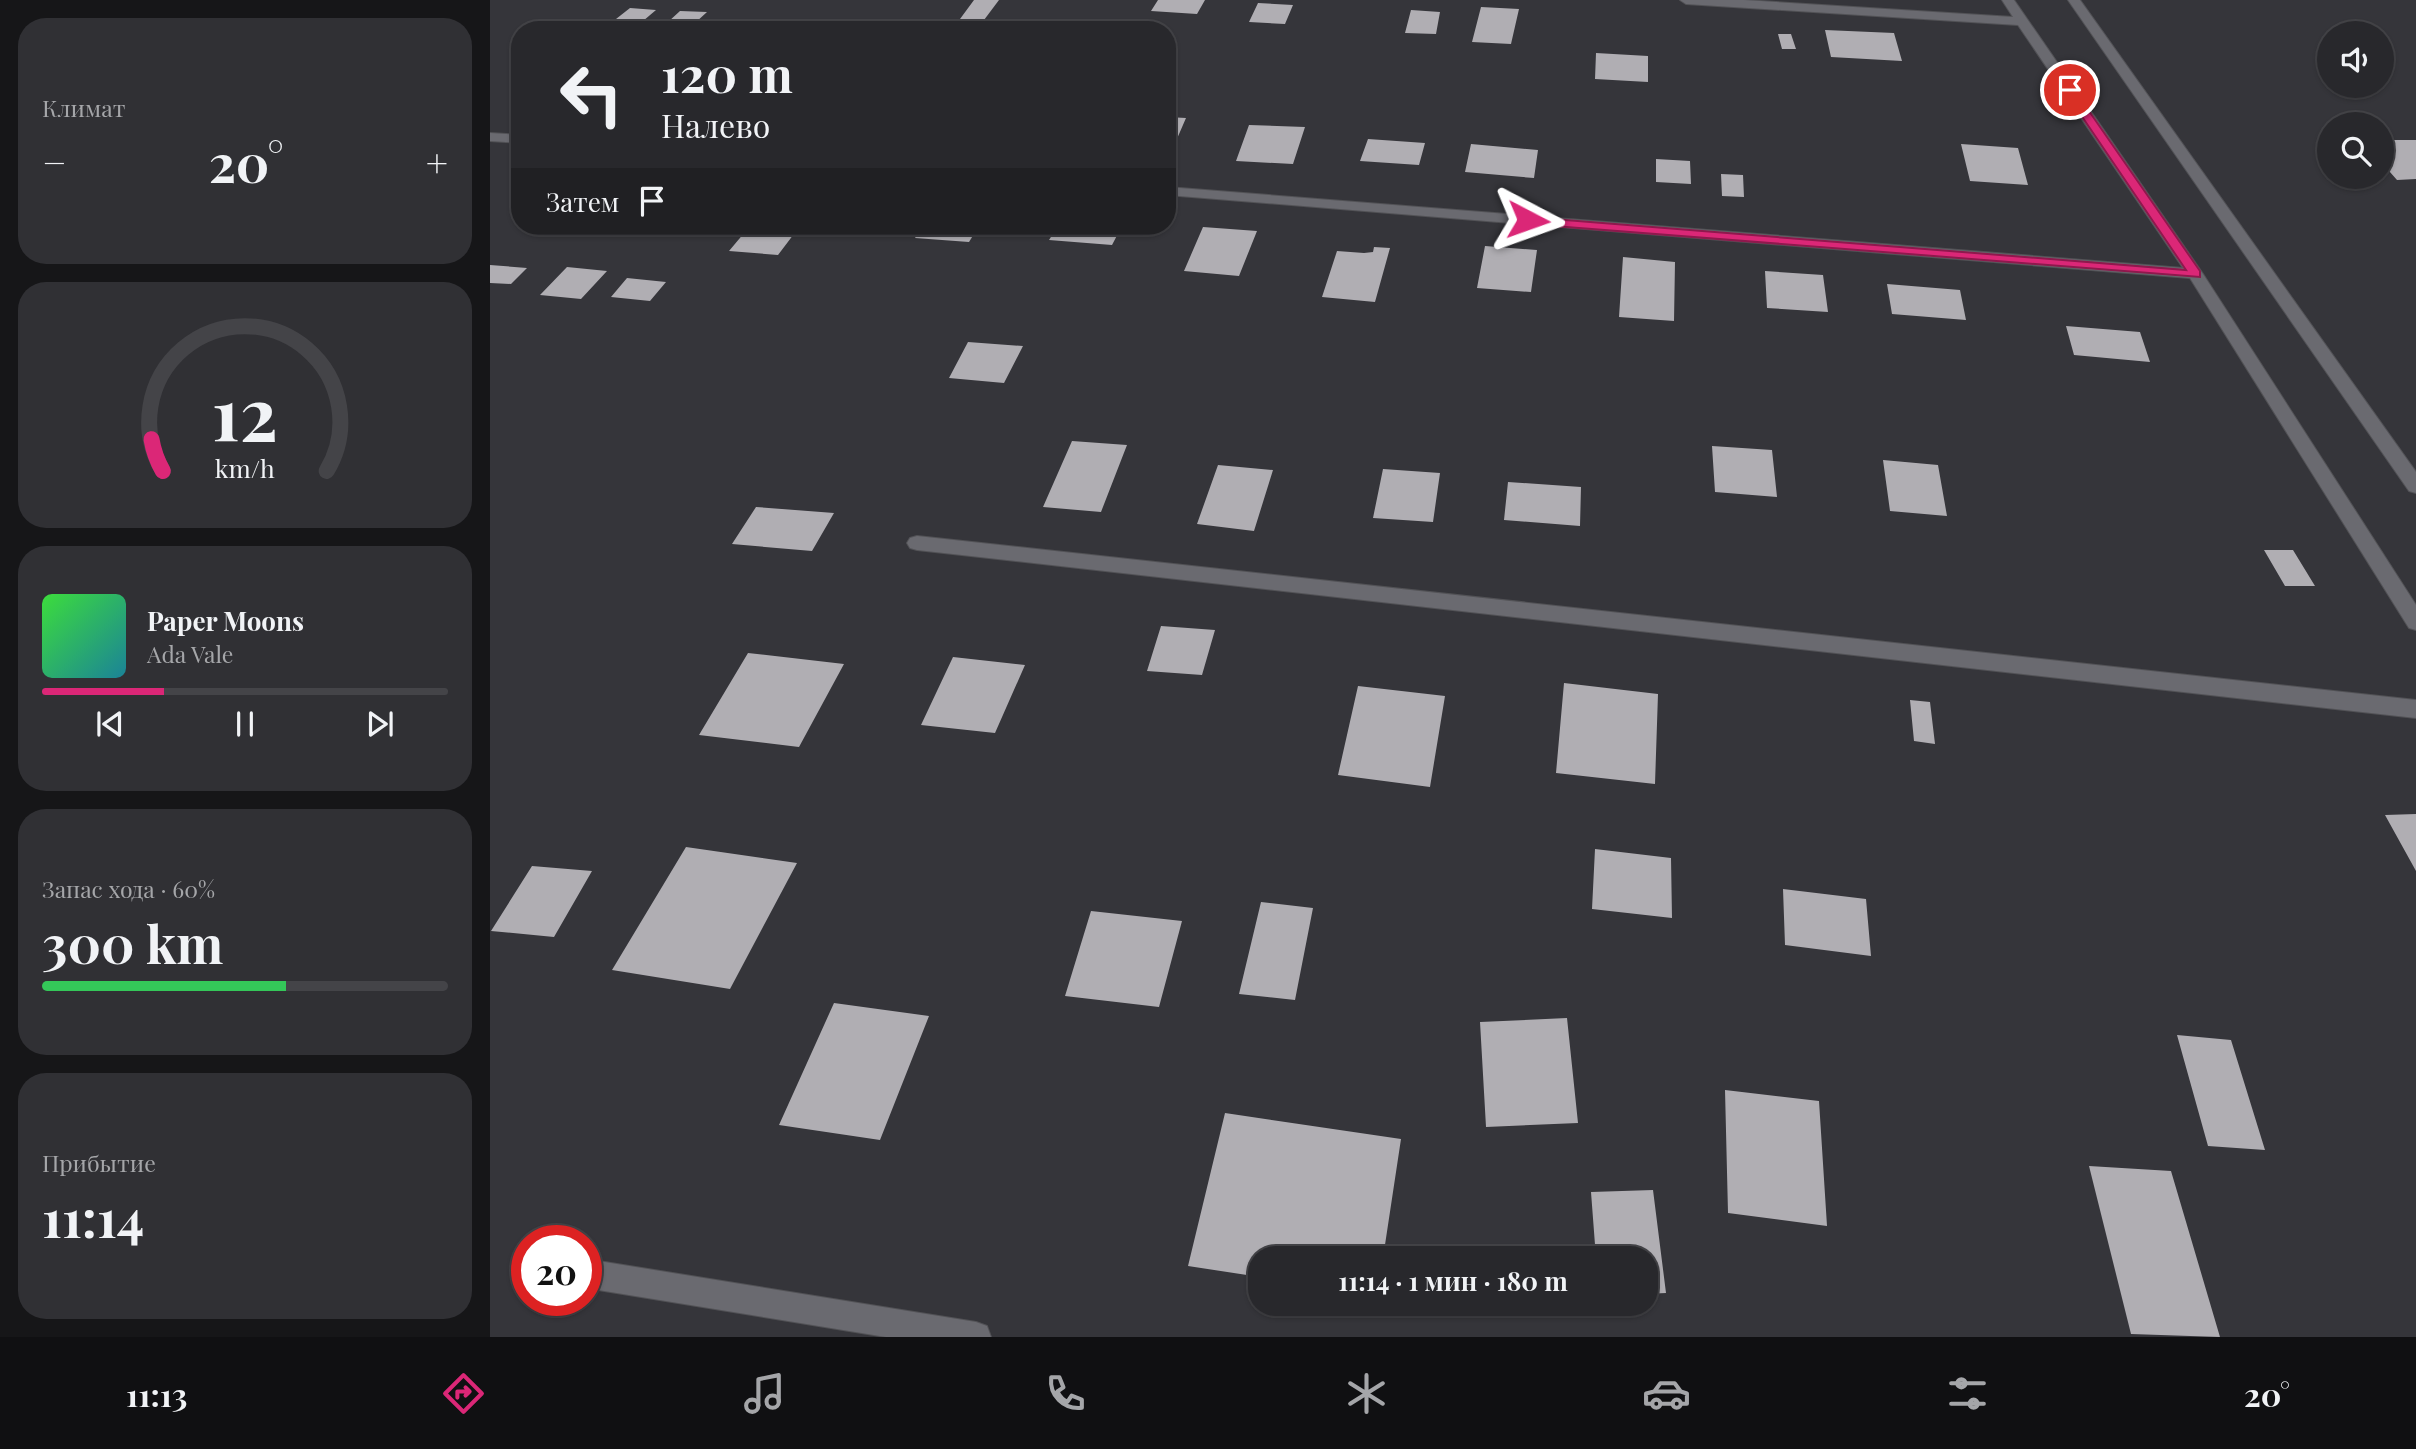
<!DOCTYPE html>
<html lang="ru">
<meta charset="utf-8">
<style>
:root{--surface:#28282c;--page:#303034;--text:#f1f3f6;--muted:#a5a6a9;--line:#444448;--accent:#db2777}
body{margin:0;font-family:"Playfair Display",serif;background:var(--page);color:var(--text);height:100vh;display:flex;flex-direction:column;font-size:26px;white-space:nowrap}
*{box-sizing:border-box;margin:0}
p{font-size:23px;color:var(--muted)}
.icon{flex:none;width:38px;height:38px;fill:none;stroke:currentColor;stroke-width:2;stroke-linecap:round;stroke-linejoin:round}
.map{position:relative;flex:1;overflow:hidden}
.drawer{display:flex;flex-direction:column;gap:18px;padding:18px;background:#161618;width:490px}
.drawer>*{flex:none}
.guide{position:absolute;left:21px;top:21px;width:665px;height:214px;border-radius:28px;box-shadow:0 2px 5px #0004,0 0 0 2px var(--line);background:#28282c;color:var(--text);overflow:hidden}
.tools{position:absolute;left:1827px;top:21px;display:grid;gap:14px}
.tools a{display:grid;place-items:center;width:77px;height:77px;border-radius:50%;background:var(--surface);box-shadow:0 2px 5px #0004,0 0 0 2px var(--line);font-size:35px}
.speed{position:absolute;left:21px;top:1225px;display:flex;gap:14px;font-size:35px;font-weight:700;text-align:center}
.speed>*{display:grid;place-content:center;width:91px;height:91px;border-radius:50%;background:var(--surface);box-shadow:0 2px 5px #0004,0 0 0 2px var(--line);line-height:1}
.speed .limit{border:10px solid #d22;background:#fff;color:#111}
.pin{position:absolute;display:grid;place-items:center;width:60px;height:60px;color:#fff;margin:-30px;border:4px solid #fff;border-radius:50%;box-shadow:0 2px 7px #0007}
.me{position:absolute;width:77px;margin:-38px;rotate:94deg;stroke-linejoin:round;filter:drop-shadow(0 0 5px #0008)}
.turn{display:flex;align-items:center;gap:24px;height:147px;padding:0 35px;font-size:32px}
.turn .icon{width:91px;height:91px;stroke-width:2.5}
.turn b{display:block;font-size:49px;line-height:60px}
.then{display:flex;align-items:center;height:66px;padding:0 35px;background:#0003;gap:14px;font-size:26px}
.big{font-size:52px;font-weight:700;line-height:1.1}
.drawer .widget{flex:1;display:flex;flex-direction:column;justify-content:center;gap:10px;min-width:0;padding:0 24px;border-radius:28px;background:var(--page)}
.drawer .dial{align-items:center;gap:0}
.dial svg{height:182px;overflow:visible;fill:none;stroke:var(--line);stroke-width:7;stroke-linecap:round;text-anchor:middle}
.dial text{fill:var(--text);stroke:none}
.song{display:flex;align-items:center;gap:21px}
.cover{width:84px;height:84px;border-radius:10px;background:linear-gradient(135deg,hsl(120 70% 55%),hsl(190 70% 35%))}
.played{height:7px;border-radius:4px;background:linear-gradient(90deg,var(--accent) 30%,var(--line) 30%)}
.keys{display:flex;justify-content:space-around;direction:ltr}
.heat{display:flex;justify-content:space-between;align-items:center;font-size:38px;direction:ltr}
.charge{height:10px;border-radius:5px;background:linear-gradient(90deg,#34c759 60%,var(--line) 0)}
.trip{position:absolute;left:758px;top:1246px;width:410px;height:70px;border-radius:28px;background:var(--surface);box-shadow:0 2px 5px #0004,0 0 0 2px var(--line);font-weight:700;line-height:70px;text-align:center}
.tab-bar{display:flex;height:112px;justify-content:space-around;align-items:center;background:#101012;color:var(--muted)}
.tab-bar .icon{width:49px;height:49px}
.tab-bar .current{color:var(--accent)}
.tab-bar b{font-size:32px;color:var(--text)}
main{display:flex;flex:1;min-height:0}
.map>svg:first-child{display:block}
</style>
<main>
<section class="drawer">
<div class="widget"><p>Климат</p>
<div class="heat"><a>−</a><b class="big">20°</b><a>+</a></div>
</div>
<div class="widget dial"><svg viewBox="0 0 100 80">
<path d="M14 69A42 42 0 1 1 86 69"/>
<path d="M14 69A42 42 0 0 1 9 55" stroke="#db2777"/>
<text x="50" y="56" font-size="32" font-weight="700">12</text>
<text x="50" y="72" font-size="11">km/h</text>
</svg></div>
<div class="widget">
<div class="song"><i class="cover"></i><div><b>Paper Moons</b><p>Ada Vale</p></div></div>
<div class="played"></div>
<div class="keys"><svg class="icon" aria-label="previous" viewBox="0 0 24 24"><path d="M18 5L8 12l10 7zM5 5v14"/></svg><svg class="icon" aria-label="pause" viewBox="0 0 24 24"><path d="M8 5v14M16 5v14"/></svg><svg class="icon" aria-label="next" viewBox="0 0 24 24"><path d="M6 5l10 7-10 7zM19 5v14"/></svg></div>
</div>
<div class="widget"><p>Запас хода · 60%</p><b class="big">300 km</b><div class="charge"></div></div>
<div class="widget"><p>Прибытие</p><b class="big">11:14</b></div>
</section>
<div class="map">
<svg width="1926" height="1337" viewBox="0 0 1926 1337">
<rect width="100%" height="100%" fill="#35353a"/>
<path fill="#b0aeb3" d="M 484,0 L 509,0 L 494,20 L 470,19 Z
M 668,0 L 715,0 L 707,14 L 661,11 Z
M 768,3 L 803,5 L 795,24 L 759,22 Z
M 991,7 L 1029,9 L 1021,44 L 982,42 Z
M 140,8 L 166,10 L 153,21 L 126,19 Z
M 921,10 L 950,12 L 946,34 L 915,33 Z
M 190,11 L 217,12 L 205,23 L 178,22 Z
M 1335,30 L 1404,33 L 1412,61 L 1341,57 Z
M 1288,34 L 1301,34 L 1306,49 L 1292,49 Z
M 1106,53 L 1158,56 L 1158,82 L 1105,79 Z
M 677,117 L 696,118 L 683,148 L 677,148 Z
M 759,125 L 815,127 L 803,164 L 746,161 Z
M 878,139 L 935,143 L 929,165 L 870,161 Z
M 1892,140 L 1926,140 L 1926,179 L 1907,180 L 1892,163 Z
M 981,144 L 1048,150 L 1044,178 L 975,172 Z
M 1471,144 L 1528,148 L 1538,185 L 1480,181 Z
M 1166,159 L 1200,161 L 1201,184 L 1166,182 Z
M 1231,174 L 1253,175 L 1254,197 L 1232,196 Z
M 260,226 L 310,226 L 288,255 L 239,251 Z
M 433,226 L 489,226 L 479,242 L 425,238 Z
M 568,226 L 632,226 L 622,245 L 559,240 Z
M 713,227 L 767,231 L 749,276 L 694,271 Z
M 995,246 L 1047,250 L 1041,292 L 987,288 Z
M 884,247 L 900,248 L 885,302 L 832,297 L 847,251 L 874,253 L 883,252 Z
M 1133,257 L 1185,262 L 1184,321 L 1129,317 Z
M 0,265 L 37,268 L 21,284 L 0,283 Z
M 77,267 L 117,271 L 91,299 L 50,295 Z
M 1275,271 L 1333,275 L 1338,312 L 1277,308 Z
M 137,278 L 176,282 L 160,301 L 121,297 Z
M 1397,284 L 1470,290 L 1476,320 L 1402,314 Z
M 1576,326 L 1650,332 L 1660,362 L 1584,355 Z
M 478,342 L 533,346 L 514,383 L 459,378 Z
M 582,441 L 637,445 L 611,512 L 553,507 Z
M 1222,446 L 1282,450 L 1287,497 L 1225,492 Z
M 1393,460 L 1448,465 L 1457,516 L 1400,511 Z
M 728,465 L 783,470 L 764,531 L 707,524 Z
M 893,469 L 950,473 L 943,522 L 883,518 Z
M 1018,482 L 1091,487 L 1090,526 L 1014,520 Z
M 266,507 L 344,513 L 322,551 L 242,544 Z
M 1774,550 L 1803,550 L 1825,586 L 1795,586 Z
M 671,626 L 725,630 L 712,675 L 657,671 Z
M 258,653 L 354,664 L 309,747 L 209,735 Z
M 463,657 L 535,665 L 505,733 L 431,725 Z
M 1074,683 L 1168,694 L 1165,784 L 1066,773 Z
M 868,686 L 955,696 L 940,787 L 848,775 Z
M 1420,700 L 1440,702 L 1445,744 L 1424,741 Z
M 1926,814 L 1926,871 L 1895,815 Z
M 196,847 L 307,863 L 240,989 L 122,970 Z
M 1105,849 L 1181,858 L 1182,918 L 1102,909 Z
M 42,866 L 102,871 L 64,937 L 1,931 Z
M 1293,889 L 1376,899 L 1381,956 L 1295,945 Z
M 771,902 L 823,908 L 805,1000 L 749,994 Z
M 601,911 L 692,921 L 669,1007 L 575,996 Z
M 344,1003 L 439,1016 L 390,1140 L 289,1125 Z
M 1077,1018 L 1088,1123 L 996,1127 L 990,1022 Z
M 1687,1035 L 1741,1040 L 1775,1150 L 1718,1146 Z
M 1235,1090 L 1329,1101 L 1337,1226 L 1238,1213 Z
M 735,1113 L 911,1139 L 893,1258 L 770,1258 L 770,1277 L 698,1266 Z
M 1599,1166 L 1681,1171 L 1730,1337 L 1641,1334 Z
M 1163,1190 L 1176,1293 L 1155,1294 L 1155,1258 L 1106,1258 L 1101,1192 Z"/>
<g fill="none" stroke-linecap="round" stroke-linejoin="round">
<defs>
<path id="minor" d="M 1190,0 L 1254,0 L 1523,17 L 1512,0 L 1524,0 L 1713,274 L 1926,605 L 1926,630 L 1919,628 L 1700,278 L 677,195 L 677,187 L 1693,268 L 1528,25 L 1196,4 Z
M 1578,0 L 1590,0 L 1926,472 L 1926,493 L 1919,491 Z
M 0,133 L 30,135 L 30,143 L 0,141 Z
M 427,536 L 1926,700 L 1926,718 L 427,550 L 420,548 L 417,543 L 420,538 Z
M 96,1259 L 486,1322 L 497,1326 L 501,1337 L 396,1337 L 96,1288 Z"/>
</defs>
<use href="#minor" stroke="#525256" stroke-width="2"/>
<use href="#minor" fill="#6a6a70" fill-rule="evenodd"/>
</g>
<path fill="#db2777" stroke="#8e194d" stroke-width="2" d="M 1576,88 L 1583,88 L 1710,271 L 1710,277 L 1038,224 L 1033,220 L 1038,217 L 1696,270 L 1574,90 Z"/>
</svg>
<div class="tools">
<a><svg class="icon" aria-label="sound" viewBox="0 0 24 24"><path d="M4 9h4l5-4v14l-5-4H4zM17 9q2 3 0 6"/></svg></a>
<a><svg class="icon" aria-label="search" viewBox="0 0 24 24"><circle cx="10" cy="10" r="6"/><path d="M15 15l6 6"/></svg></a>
</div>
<div class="speed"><div class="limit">20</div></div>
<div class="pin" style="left:1580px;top:90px;background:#d93025"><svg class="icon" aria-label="arrive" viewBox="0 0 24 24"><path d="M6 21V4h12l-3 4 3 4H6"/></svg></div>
<svg class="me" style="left:1038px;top:220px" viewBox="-20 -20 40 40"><path d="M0-17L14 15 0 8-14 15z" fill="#db2777" stroke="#fff" stroke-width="4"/></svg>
<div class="trip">11:14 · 1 мин · 180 m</div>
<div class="guide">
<div class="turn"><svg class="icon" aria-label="left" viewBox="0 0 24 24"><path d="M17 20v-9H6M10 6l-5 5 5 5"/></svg><div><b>120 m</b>Налево</div></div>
<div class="then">Затем<svg class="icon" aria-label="arrive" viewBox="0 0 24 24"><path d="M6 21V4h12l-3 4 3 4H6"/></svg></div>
</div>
</div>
</main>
<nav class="tab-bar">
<b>11:13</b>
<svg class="icon current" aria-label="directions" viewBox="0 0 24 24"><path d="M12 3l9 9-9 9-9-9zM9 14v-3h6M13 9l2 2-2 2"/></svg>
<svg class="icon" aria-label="music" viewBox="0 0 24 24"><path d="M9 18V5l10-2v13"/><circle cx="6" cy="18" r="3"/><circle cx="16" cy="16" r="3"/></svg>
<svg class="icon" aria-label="phone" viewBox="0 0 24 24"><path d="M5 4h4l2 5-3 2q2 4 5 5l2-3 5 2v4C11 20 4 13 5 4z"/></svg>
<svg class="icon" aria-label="climate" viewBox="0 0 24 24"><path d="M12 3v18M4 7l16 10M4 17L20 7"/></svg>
<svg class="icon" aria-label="car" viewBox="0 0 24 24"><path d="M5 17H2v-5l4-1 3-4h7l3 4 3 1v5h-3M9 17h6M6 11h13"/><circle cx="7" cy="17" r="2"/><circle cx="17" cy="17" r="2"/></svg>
<svg class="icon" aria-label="filters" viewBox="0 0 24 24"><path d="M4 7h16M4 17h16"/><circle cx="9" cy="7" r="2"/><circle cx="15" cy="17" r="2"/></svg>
<b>20°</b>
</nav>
